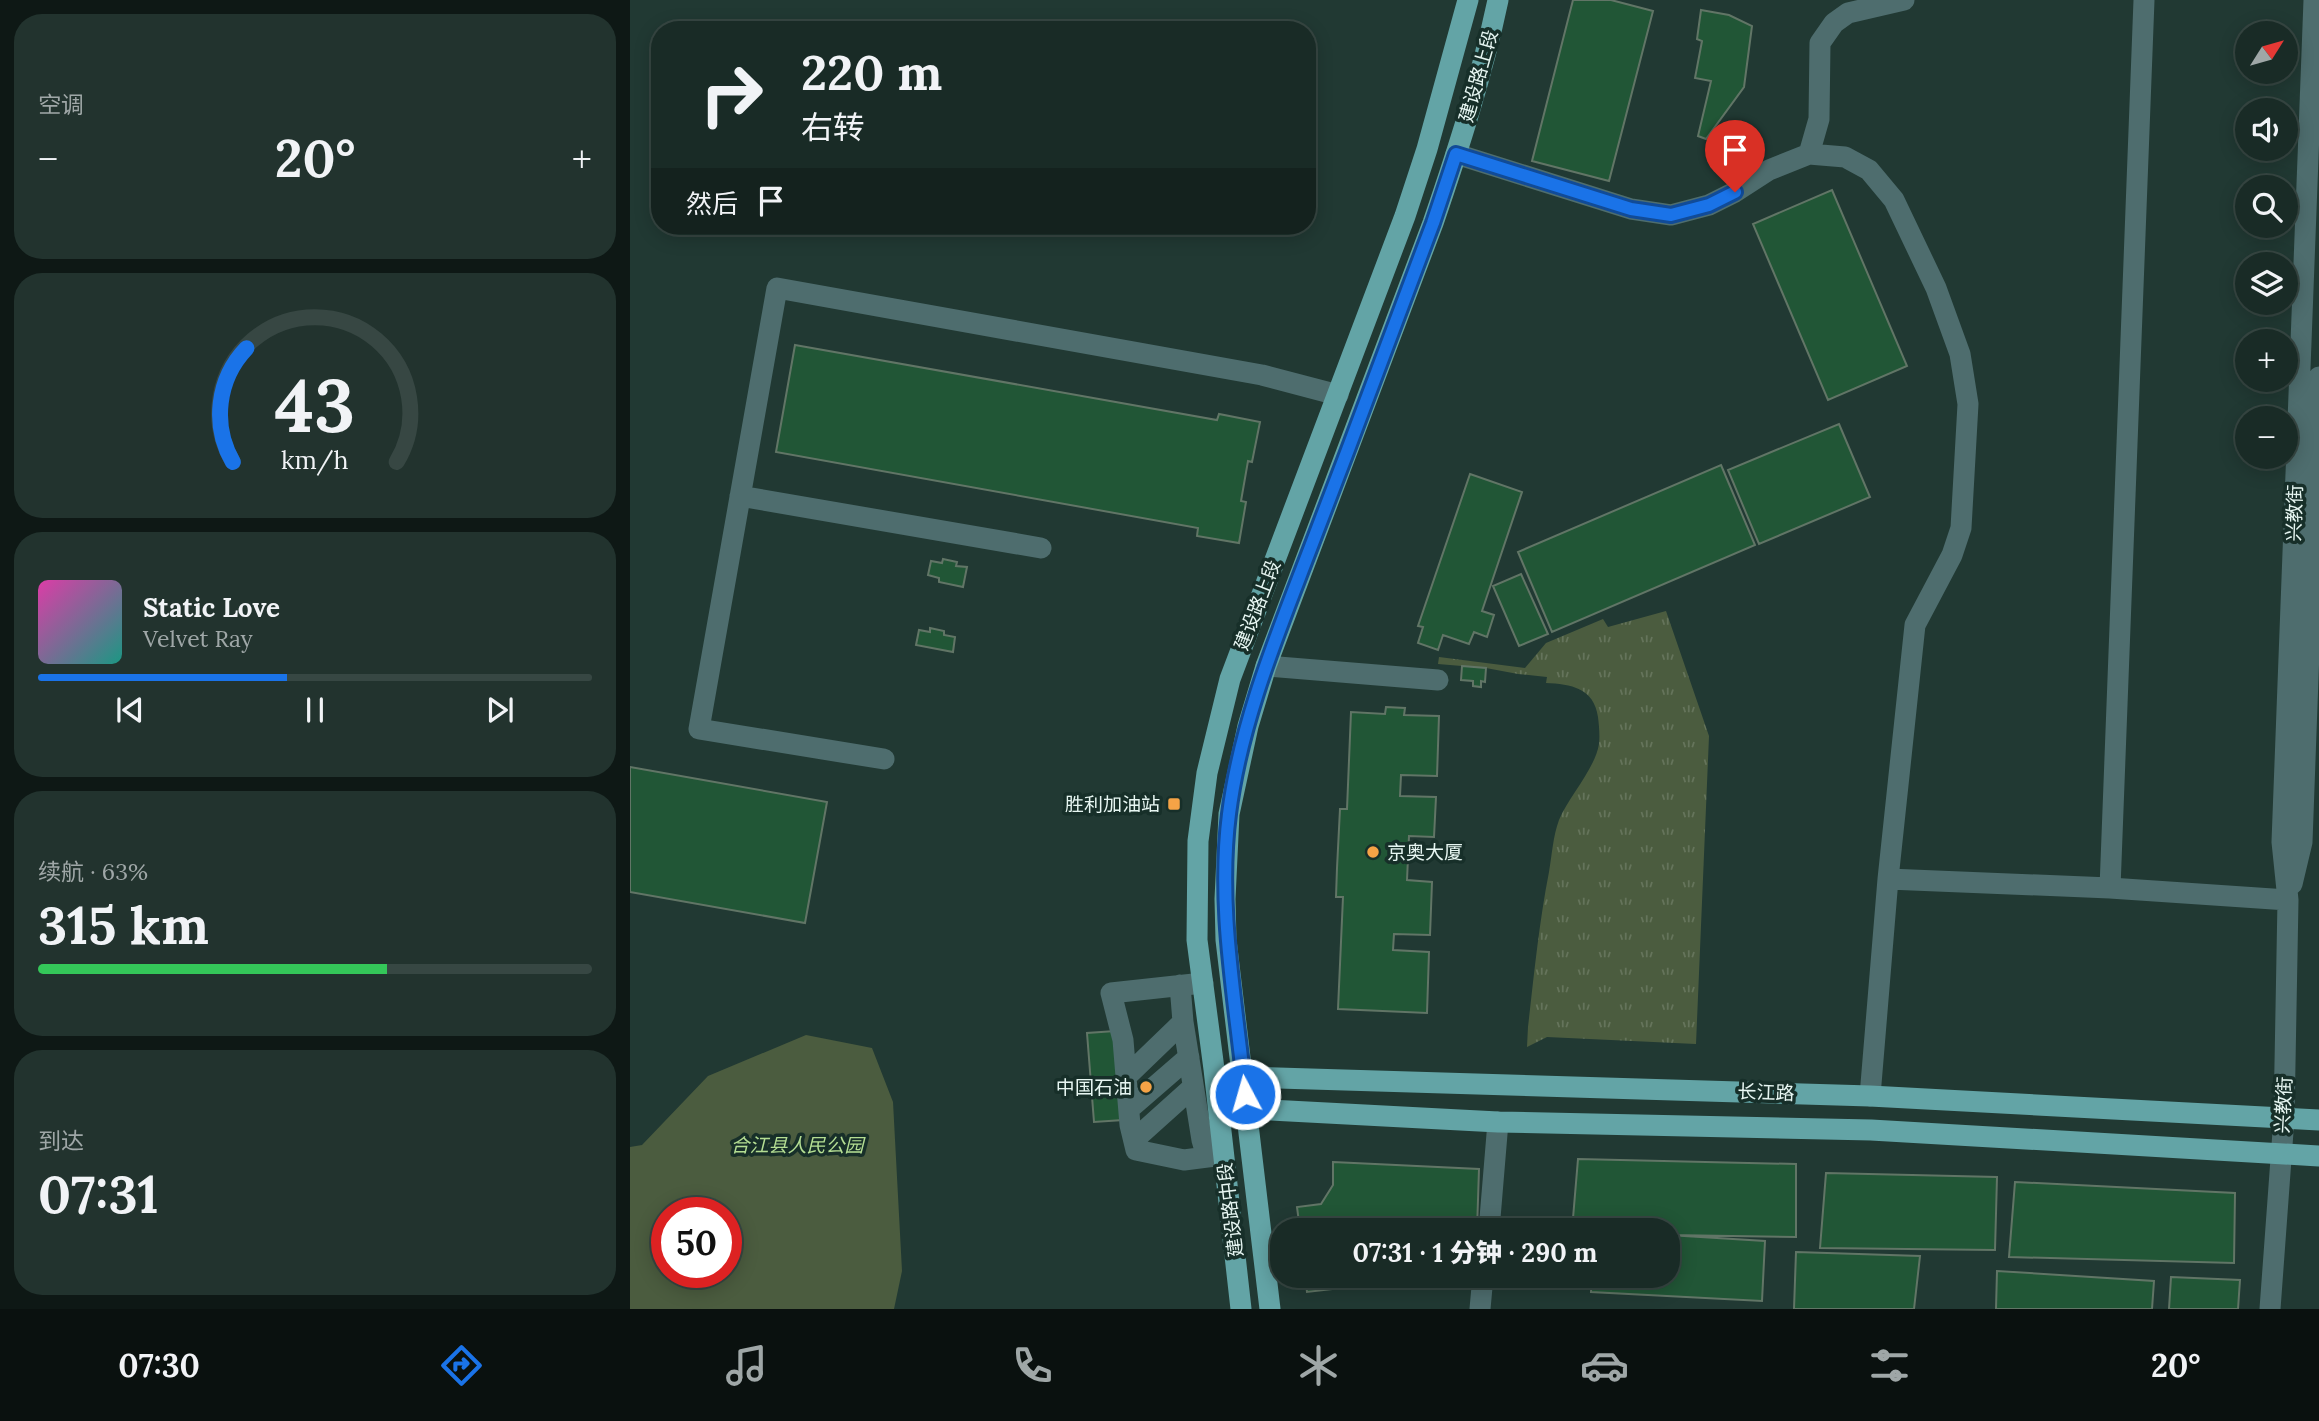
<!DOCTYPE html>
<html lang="zh">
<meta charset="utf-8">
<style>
:root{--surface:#192b26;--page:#22332e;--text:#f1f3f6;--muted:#9fa7a7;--line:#374743;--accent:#1a73e8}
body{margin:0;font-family:Lora,"Noto Sans SC",serif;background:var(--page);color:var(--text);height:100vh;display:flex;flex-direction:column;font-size:26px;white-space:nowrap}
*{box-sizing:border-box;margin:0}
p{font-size:23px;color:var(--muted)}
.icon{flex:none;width:38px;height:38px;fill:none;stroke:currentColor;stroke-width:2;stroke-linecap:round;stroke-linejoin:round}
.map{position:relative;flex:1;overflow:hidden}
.drawer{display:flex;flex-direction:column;gap:14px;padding:14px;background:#0e1815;width:630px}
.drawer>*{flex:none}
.top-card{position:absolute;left:21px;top:21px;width:665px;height:214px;border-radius:28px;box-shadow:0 4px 18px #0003,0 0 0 2px var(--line);background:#192b26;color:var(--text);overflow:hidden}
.needle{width:46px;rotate:53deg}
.fabs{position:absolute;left:1605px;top:21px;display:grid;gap:14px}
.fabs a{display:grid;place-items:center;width:63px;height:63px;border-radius:50%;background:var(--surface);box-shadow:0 4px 18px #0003,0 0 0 2px var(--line);font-size:35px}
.speed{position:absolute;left:21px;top:1197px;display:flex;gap:14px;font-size:35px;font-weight:700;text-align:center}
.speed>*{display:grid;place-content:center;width:91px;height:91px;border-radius:50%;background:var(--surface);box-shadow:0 4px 18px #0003,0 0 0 2px var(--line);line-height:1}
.speed .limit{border:10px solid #d22;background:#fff;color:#111}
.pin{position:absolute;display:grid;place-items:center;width:60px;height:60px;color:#fff;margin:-72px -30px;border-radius:50% 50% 50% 0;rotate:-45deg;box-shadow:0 0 7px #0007}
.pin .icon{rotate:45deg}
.me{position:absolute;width:77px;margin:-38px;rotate:354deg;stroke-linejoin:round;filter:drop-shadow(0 0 5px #0008)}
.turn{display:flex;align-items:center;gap:24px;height:147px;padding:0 35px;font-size:32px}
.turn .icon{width:91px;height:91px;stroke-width:2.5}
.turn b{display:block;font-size:49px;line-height:60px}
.then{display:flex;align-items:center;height:66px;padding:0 35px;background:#0003;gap:14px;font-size:26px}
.big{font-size:52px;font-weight:800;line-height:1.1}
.drawer .tile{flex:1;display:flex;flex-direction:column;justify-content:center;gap:10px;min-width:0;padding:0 24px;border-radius:28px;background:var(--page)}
.drawer .dial{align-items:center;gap:0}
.dial svg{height:182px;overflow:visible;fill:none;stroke:var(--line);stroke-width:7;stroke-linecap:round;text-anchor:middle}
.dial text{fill:var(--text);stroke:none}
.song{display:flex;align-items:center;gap:21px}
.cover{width:84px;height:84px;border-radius:10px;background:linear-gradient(135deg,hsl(320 70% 55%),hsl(170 70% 35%))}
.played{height:7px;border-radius:4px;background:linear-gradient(90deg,var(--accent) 45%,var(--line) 45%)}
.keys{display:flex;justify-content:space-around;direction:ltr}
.heat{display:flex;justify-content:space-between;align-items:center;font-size:38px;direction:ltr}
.charge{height:10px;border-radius:5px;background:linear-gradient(90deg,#34c759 63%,var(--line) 0)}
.trip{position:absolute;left:640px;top:1218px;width:410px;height:70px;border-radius:28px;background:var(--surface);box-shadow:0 4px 18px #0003,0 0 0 2px var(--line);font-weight:800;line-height:70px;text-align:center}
.tabs{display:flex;height:112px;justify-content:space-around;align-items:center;background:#0a110f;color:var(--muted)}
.tabs .icon{width:49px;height:49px}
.tabs .current{color:var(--accent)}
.tabs b{font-size:32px;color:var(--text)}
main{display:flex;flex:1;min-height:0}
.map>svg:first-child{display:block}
</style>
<main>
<section class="drawer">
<div class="tile"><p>空调</p>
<div class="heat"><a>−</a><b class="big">20°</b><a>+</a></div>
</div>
<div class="tile dial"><svg viewBox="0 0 100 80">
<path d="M14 69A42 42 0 1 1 86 69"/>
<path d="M14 69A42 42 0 0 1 20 19" stroke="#1a73e8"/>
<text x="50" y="56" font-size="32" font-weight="700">43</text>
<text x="50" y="72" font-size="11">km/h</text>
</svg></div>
<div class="tile">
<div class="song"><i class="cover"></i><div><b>Static Love</b><p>Velvet Ray</p></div></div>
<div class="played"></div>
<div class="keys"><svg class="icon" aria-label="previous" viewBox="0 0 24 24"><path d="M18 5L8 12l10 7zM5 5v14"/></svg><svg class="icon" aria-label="pause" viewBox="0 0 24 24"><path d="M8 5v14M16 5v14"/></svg><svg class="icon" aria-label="next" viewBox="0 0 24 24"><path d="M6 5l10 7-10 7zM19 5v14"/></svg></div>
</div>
<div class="tile"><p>续航 · 63%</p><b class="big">315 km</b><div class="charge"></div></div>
<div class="tile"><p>到达</p><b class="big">07:31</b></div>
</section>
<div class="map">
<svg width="1689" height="1309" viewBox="0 0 1689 1309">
<defs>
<pattern id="grass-tufts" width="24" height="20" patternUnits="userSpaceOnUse" patternTransform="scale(1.75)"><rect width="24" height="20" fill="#4b5c3f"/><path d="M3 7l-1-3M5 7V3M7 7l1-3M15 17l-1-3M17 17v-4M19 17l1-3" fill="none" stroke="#65745b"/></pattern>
</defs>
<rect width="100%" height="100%" fill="#213933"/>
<path fill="url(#grass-tufts)" d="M 1036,611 L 1079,736 L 1066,1044 L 917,1037 L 897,1047 L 898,1027 C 904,975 909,923 919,872 C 922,855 923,836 929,820 C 939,796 965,769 969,744 C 970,736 969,725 968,717 C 964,688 941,684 916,683 L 917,677 L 888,674 L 856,668 L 808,664 L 809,657 L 895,668 L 916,643 L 973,619 L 978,627 Z"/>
<path fill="#4b5c3f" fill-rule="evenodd" d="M 176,1035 L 242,1048 L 263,1102 L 272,1271 L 264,1309 L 0,1309 L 0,1147 L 12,1145 L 78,1076 ZM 37,1213 L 96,1213 L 96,1272 L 37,1272 Z"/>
<path fill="#215636" stroke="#617566" stroke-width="2" d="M 943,0 L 981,0 L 1023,11 L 979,181 L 902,161 Z
M 1071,10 L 1099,15 L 1122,26 L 1114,87 L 1076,139 L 1068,136 L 1081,81 L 1065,78 L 1072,41 L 1067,39 Z
M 1202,190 L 1277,366 L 1198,400 L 1123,224 Z
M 165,345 L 587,420 L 589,414 L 630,422 L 622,462 L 618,461 L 611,501 L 616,502 L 609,543 L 567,536 L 568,528 L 146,452 Z
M 1209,424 L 1240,497 L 1129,544 L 1098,470 Z
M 1091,465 L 1125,545 L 922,632 L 888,552 Z
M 840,474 L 892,492 L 852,611 L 864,615 L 857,637 L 844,632 L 839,644 L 813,635 L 808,650 L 788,643 L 793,627 L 788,626 Z
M 313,559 L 327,562 L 326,566 L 337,567 L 333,587 L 309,582 L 309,578 L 298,575 L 301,561 L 312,563 Z
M 891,574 L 918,634 L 889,646 L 863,586 Z
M 300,628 L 314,631 L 314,635 L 325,637 L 323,652 L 286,645 L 289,630 L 300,632 Z
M 832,666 L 856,668 L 855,682 L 851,681 L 851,687 L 843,686 L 843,681 L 831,680 Z
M 756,707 L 775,708 L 774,715 L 809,716 L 807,776 L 771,775 L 770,796 L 806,797 L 804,837 L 779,836 L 777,880 L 802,882 L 800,935 L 764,934 L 763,950 L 799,952 L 797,1013 L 708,1009 L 713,897 L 706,897 L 707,868 L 710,809 L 717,809 L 721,712 L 755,714 Z
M 0,767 L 197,802 L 175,923 L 0,892 Z
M 485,1031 L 493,1120 L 464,1122 L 457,1033 Z
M 948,1159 L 1166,1164 L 1166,1237 L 1038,1235 L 1038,1230 L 942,1230 Z
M 703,1162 L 849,1169 L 847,1230 L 670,1230 L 667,1207 L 691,1204 L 703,1185 Z
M 1196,1173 L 1367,1177 L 1365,1250 L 1190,1248 Z
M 1385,1182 L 1605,1193 L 1604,1263 L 1379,1257 Z
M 1038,1235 L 1135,1241 L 1132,1301 L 961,1292 L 962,1276 L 1038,1276 Z
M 1166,1252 L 1290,1256 L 1284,1309 L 1164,1309 Z
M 1367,1271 L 1524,1281 L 1522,1309 L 1366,1309 Z
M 675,1276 L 727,1276 L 728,1286 L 677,1292 Z
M 1541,1277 L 1610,1280 L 1608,1309 L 1539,1309 Z"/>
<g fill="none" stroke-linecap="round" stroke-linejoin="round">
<path stroke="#4e6d6e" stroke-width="21" d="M 826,154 L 1001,209 L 1041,215 L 1079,205 L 1105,192 L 1139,170 L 1179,154 L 1189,119 L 1190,43 L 1204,23 L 1218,13 L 1274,0
M 1179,154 L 1215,157 L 1239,170 L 1264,200 L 1306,288 L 1330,354 L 1338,404 L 1331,528 L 1322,555 L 1285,625 L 1258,879 L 1240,1096
M 110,496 L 411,548
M 636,666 L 808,680
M 254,759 L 69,729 L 147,288 L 632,375 L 708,395
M 1258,879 L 1480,888 L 1658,900
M 1662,884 L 1672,842 L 1689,377
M 1480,888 L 1514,0
M 573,983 L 481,993 L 493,1040 L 500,1125 L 506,1150 L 554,1160 L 593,1155
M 553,1022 L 572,1140 L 577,1157
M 496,1077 L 553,1022 L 550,985
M 499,1109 L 559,1057
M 504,1140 L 563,1087
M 859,1230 L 868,1122
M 850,1309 L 853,1276
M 1640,1309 L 1654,1118 L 1658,900 L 1652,842 L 1684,0"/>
<path stroke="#63a4a6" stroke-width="21" d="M 600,1074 L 613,1077 L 1240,1096 L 1689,1120
M 603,1108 L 868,1122 L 1241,1130 L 1689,1156
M 611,1309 L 584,1069 L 567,940 L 568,841 L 577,773 L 600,679 L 775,216 L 797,149 L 838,0
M 640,1309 L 596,940 L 595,899 L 599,814 L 618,726 L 636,666 L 803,223 C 828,150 852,76 868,0"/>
</g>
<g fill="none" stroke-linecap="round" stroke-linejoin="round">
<defs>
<path id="route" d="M 615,1094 C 606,1001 587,908 599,814 C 611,718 651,626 685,536 C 725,432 764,328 803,223 L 826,154 L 1001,209 L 1041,215 L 1079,205 L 1105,192"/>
</defs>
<use href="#route" stroke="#114b97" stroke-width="18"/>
<use href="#route" stroke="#1a73e8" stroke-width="12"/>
</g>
<g fill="#f5a346" stroke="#172f29" stroke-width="2.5">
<rect x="537" y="797" width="14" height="14" rx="3.5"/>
<circle cx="743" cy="852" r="7"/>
<circle cx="516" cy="1087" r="7"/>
</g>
<g text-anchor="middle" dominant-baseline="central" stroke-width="7" stroke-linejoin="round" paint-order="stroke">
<g font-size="19" fill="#e7f6f2" stroke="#172f29">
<text transform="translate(848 76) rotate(-74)">建设路上段</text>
<text transform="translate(1664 513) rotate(-88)">兴教街</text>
<text transform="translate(627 605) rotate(-69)">建设路上段</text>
<text transform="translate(1136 1092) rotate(2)">长江路</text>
<text transform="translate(1653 1105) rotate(-87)">兴教街</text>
<text transform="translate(600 1210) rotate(-97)">建设路中段</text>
</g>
<g font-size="19" fill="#e7f6f2" stroke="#172f29" text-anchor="end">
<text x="530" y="804">胜利加油站</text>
<text x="757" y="852" text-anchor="start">京奥大厦</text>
<text x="502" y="1087">中国石油</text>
</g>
<g font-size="19" font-style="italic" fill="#b4de93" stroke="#172f29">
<text x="167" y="1145">合江县人民公园</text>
</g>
</g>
</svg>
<div class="fabs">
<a><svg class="needle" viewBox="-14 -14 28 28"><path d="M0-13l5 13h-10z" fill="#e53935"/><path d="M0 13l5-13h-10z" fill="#9fa7a7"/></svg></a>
<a><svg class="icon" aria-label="sound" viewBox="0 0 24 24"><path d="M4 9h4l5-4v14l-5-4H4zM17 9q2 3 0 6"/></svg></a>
<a><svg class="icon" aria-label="search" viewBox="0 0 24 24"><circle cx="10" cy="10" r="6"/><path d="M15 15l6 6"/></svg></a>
<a><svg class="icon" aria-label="layers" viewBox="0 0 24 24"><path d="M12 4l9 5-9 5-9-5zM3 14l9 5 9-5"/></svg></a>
<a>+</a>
<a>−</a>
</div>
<div class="speed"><div class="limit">50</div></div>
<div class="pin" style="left:1105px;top:192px;background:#d93025"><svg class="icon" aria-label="arrive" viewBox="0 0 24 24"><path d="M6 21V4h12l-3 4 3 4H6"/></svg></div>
<svg class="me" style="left:615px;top:1094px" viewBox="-20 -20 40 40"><circle r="17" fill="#1a73e8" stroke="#fff" stroke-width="3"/><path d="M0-11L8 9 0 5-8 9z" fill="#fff"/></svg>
<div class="trip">07:31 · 1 分钟 · 290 m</div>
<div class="top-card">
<div class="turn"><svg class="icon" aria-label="right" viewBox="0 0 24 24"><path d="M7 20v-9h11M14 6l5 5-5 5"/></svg><div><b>220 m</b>右转</div></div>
<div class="then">然后<svg class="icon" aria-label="arrive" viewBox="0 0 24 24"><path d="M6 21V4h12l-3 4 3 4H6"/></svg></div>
</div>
</div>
</main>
<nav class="tabs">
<b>07:30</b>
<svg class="icon current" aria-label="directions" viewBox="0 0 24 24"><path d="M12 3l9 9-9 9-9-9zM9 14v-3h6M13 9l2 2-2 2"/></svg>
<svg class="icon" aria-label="music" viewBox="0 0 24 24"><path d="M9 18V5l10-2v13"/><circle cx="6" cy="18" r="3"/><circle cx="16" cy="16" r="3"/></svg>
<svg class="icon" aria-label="phone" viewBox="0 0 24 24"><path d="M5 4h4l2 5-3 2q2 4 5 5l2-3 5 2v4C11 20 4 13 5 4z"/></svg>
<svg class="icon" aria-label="climate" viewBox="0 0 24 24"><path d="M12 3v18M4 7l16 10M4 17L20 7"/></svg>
<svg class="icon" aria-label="car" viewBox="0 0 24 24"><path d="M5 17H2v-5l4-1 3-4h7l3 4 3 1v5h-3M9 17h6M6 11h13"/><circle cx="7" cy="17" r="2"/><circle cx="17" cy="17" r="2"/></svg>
<svg class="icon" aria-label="filters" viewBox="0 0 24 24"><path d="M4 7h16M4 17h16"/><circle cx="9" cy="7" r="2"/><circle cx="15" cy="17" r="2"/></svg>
<b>20°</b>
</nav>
